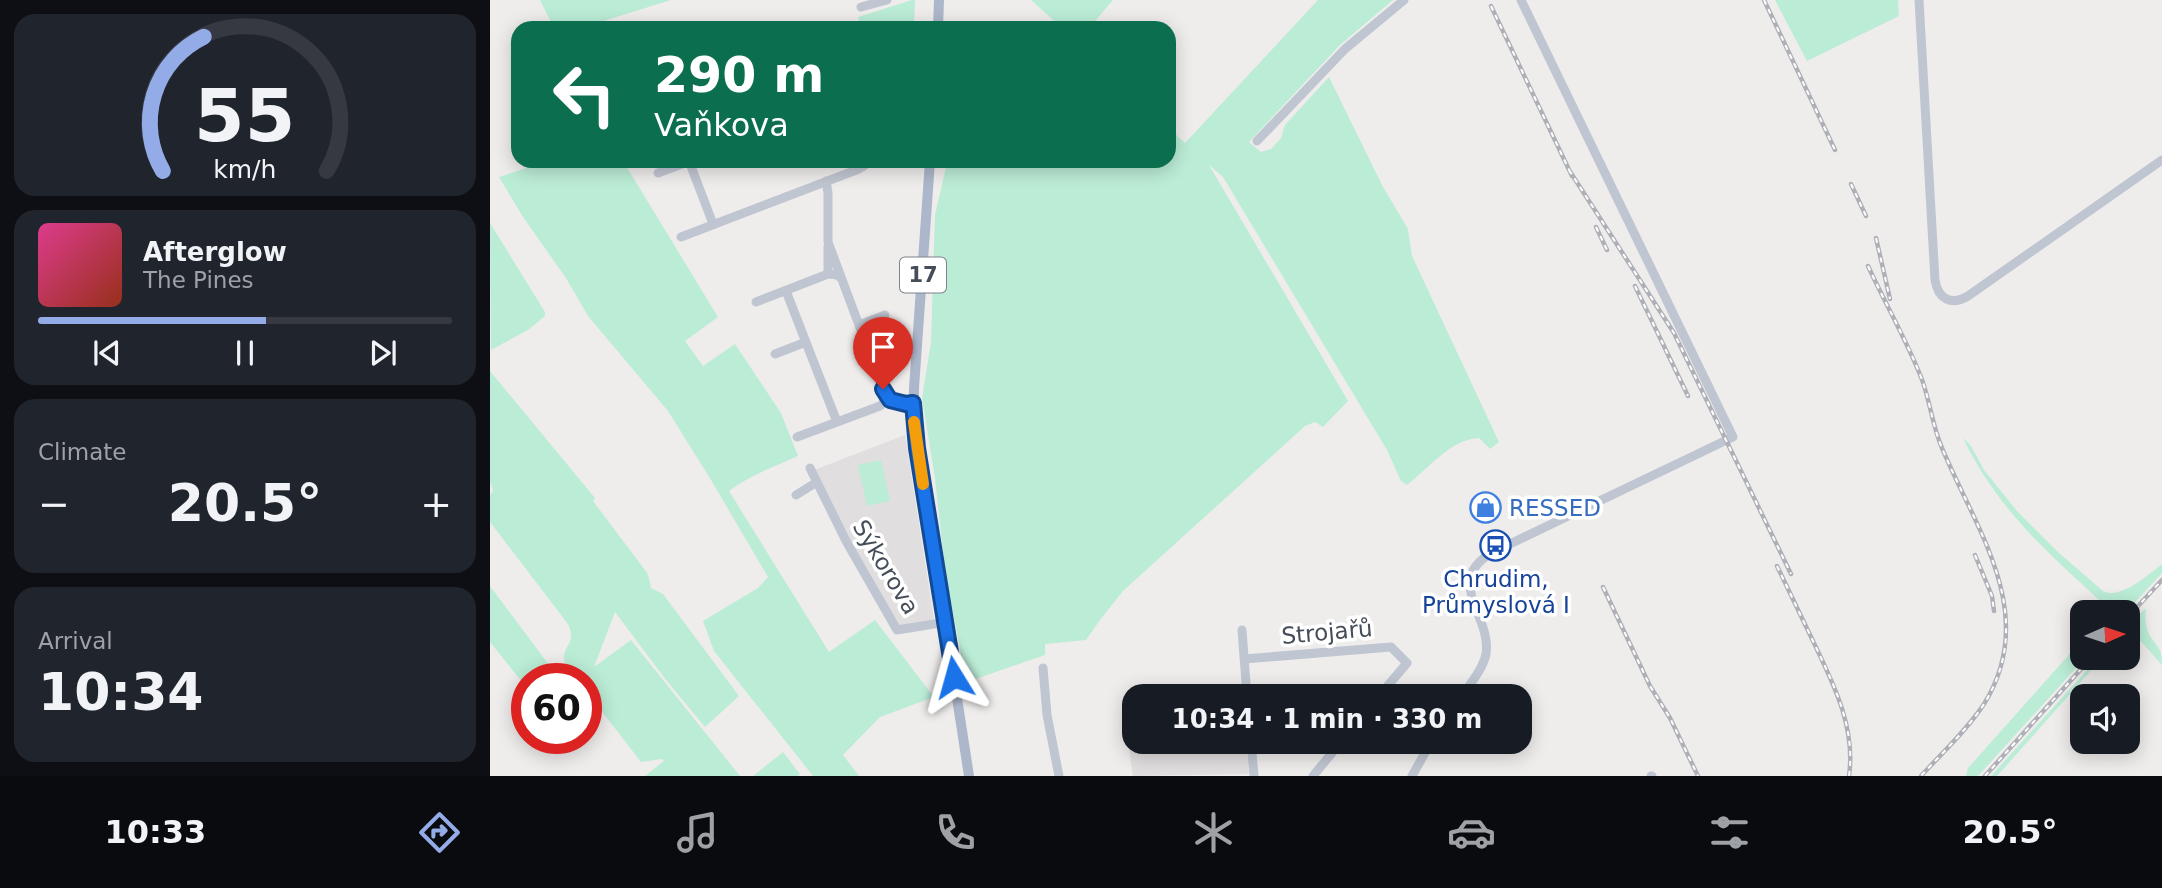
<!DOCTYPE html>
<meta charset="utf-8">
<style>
:root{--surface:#171b24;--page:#20242c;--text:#f1f3f6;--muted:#9ea1a6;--line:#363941;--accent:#93abe7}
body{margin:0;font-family:"DejaVu Sans",sans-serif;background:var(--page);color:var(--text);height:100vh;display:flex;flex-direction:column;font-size:26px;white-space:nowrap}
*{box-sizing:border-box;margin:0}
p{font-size:23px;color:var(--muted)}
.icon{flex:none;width:38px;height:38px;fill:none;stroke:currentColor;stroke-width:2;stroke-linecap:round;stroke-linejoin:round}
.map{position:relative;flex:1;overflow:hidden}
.drawer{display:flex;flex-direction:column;gap:14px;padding:14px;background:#0d0f14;width:490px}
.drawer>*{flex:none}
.banner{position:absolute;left:21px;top:21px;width:665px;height:147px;border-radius:21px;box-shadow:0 4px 18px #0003;background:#0b6e4f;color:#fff;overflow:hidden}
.needle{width:46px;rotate:87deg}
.tools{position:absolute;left:1580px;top:600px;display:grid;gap:14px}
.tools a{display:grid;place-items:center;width:70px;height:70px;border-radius:14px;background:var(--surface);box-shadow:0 4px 18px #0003;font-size:35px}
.speed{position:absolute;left:21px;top:663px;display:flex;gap:14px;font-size:35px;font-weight:700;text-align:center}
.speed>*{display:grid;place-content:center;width:91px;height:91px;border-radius:50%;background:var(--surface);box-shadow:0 4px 18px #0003;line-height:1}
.speed .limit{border:10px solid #d22;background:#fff;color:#111}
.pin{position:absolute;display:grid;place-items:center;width:60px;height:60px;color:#fff;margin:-72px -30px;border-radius:50% 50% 50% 0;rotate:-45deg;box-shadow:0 0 7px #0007}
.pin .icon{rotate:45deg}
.me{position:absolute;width:77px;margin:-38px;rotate:352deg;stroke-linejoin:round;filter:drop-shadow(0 0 5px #0008)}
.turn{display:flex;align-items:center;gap:24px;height:147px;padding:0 28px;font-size:32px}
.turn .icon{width:91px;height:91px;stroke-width:2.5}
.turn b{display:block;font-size:49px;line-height:60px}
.big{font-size:52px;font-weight:700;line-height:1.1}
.drawer .tile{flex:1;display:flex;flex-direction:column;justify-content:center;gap:10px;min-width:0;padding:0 24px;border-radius:21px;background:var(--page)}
.drawer .dial{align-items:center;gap:0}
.dial svg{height:182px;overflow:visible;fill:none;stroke:var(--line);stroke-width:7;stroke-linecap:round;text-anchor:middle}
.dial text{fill:var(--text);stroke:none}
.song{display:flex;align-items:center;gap:21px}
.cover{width:84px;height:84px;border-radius:10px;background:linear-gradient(135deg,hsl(330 70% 55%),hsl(10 70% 35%))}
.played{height:7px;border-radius:4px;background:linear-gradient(90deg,var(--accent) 55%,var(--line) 55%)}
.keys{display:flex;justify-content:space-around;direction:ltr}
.heat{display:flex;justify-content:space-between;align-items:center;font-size:38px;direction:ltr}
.trip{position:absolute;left:632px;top:684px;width:410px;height:70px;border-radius:21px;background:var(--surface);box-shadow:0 4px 18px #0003;font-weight:700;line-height:70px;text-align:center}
.tab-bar{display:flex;height:112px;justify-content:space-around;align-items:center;background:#090b0e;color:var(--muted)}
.tab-bar .icon{width:49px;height:49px}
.tab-bar .active{color:var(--accent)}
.tab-bar b{font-size:32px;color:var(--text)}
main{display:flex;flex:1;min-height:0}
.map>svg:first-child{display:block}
</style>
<main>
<section class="drawer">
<div class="tile dial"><svg viewBox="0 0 100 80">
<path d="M14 69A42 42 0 1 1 86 69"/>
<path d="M14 69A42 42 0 0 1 32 10" stroke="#93abe7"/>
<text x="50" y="56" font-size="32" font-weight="700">55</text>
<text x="50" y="72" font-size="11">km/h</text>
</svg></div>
<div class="tile">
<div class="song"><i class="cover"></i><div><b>Afterglow</b><p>The Pines</p></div></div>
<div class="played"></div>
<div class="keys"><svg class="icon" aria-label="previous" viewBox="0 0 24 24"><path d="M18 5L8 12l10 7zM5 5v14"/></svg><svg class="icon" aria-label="pause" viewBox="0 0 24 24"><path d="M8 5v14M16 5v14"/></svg><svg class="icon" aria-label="next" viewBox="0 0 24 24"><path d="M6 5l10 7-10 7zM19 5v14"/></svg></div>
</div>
<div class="tile"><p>Climate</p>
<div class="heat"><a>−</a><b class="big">20.5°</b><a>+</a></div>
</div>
<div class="tile"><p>Arrival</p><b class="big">10:34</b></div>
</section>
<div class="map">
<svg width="1672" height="776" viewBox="0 0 1672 776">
<rect width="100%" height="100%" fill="#efedec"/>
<path fill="#e0dede" d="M 415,435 L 444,619 L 409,626 L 359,540 L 324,470 Z
M 644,702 L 644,742 L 756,742 L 759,774 L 643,776 L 632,703 Z"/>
<path fill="#bbecd6" d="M 50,0 L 181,0 L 91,28 L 64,28 Z
M 422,0 L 425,0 L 424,28 L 372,28 L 368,17 Z
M 541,0 L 623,0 L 599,28 L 572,28 Z
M 828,0 L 903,0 L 850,45 L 759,142 L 771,152 L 781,149 L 791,138 L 795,125 L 839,77 L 893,187 L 918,229 L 922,256 L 1009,442 L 1000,449 L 989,438 C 961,439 938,469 917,485 L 911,481 L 897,450 L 733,177 L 719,165 L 858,401 L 833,427 L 825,422 L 815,426 L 633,591 L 610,620 L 596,640 L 555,644 L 555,655 L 474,683 L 470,648 L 456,580 L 445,478 L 432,398 L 441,342 L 445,215 L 457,163 L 679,161 L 679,128 L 695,143 Z
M 1285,0 L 1408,0 L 1409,16 L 1317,61 Z
M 58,161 L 133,161 L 228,317 L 195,341 L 213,366 L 245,344 L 291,413 L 308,456 C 284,467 260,475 239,491 L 339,652 L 385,620 L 444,697 L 390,717 L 353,755 L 369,776 L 323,776 L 224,651 L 213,621 L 268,588 L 278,577 L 221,480 L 178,411 L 98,316 L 76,278 L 33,217 L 9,177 Z
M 0,223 L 55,312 L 55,316 L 38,330 L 1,350 Z
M 0,371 L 105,498 L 103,501 L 158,574 L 161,588 L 173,594 L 249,696 L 215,727 L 176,680 L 125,612 L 104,667 L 141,640 L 250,776 L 155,776 L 174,761 L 172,759 L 151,762 L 96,691 L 96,679 L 88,679 C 83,673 75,666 74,659 C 73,645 87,644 78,624 L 0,522 L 0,496 L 3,490 L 0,482 Z
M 1473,438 L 1481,446 L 1494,470 L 1527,511 L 1569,553 L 1613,591 C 1630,600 1658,575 1672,564 L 1672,573 L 1636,612 L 1622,612 C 1562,556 1510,514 1473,438 Z
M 391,460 L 400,501 L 377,506 L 368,465 Z
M 0,586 L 59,665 L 60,670 L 56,679 L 37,679 L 37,688 L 0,642 Z
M 1656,608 C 1655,616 1655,624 1658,632 C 1666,648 1672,645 1672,665 L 1638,627 L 1638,624 Z
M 1592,640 L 1592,658 L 1595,658 L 1488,776 L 1476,776 L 1478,768 Z
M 1608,658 L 1612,658 L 1507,776 L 1501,776 Z
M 293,752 L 310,774 L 308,776 L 263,776 Z"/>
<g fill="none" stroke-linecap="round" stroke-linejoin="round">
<path stroke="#c0c6d1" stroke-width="9" d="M 1429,0 L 1445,280 C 1448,299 1461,306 1478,296 L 1672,160
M 371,7 L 397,0
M 767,141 L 855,49 L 914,0
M 199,161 L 223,224
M 168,173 L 200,161
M 336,181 L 338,193 L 338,242 L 395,395 L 402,401 L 416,404
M 191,237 L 369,169 L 374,166 L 377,161
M 338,247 L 338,274
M 296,291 L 347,422
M 266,302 L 338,274 L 347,275 L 352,279
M 369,325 L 395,315
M 285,354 L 316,342
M 307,437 L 390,406 L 394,402 L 395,395
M 320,468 L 356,541 L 407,630 L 456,622
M 306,495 L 327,482
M 752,630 L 757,696
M 754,659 L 901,647 L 917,663 L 889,696
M 553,668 L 557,715 L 569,776
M 813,696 L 864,692 L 875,696
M 972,696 C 980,684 993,669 996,654 C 1002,615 952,581 1003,552 L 1243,437 L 1031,0
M 761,742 L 764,776
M 823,776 L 851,742
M 922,776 L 941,742
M 1161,776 L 1162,776"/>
<path stroke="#adb7cb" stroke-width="10" d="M 448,28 L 449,0
M 440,161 L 424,388 L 424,419 L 479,776"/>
<defs>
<path id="rail" d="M 1274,0 L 1345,150
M 1001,6 L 1082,176
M 1079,170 L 1184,333 L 1301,574
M 1361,184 L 1376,216
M 1106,227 L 1117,250
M 1386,238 L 1400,299
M 1378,266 C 1395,303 1416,339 1431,377 C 1440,400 1442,425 1452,448 C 1486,530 1550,614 1494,704 C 1477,730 1452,753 1431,776
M 1145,286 L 1198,396
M 1485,555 L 1502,596 L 1504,611
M 1287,566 C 1299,591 1311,616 1323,641 C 1343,683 1366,727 1359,776
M 1113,587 L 1160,686 L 1180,718 L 1208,776
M 1638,617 L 1672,580
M 1495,776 L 1601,658"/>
</defs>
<use href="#rail" stroke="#afb0b7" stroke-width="4.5"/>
<use href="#rail" stroke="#fff" stroke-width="2" stroke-dasharray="5" stroke-linecap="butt"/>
</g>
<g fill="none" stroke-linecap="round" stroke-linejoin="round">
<defs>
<path id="route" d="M 393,389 L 400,400 L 416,404 L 423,403 L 427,448 L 464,677"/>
</defs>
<use href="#route" stroke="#114b97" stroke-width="18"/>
<use href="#route" stroke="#1a73e8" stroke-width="12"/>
<path stroke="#f59e0b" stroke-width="12" d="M 424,422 L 433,484"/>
</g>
<defs>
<symbol id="shop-ring" viewBox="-11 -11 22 22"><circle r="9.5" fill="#fff" stroke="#3f7fe0" stroke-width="1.5"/><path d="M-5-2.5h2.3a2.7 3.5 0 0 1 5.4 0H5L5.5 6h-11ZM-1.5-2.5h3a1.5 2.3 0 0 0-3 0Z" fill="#3f7fe0"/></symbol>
<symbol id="bus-ring" viewBox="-11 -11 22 22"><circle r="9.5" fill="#fff" stroke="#1a4fb4" stroke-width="1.5"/><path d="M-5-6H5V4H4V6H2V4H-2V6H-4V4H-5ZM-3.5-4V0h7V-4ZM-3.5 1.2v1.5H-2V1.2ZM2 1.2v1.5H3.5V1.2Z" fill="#1a4fb4"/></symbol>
</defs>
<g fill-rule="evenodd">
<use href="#shop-ring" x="978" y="490" width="35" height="35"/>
<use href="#bus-ring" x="988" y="528" width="35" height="35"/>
</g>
<g text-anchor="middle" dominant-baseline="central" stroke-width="7" stroke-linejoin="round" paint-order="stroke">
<rect fill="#fff" stroke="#7d828b" stroke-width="2" x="410" y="257.5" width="46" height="35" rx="5"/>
<g font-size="21" font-weight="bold" fill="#454d59">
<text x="433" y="275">17</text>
</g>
<g font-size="23" fill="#366cbe" stroke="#fff" text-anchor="start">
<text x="1019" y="508">RESSED</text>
</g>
<g font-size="23" fill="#454d59" stroke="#fff">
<text transform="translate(396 567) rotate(59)">Sýkorova</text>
<text transform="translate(837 632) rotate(-5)">Strojařů</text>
</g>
<g font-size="23" fill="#164399" stroke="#fff">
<text x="1006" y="579">Chrudim,<tspan x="1006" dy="26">Průmyslová I</tspan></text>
</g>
</g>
</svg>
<div class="tools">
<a><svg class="needle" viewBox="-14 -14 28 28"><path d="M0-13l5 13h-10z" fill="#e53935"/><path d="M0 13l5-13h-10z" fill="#9ea1a6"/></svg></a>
<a><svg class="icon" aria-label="sound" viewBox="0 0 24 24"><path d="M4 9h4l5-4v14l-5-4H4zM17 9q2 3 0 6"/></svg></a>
</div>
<div class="speed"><div class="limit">60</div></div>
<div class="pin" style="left:393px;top:389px;background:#d93025"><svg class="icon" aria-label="arrive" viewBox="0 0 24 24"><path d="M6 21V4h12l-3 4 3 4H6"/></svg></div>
<svg class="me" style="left:464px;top:677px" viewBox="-20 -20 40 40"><path d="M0-17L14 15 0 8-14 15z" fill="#1a73e8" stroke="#fff" stroke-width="4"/></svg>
<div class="trip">10:34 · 1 min · 330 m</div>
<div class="banner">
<div class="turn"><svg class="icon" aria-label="left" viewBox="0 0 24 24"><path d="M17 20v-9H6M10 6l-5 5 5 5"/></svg><div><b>290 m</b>Vaňkova</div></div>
</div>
</div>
</main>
<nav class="tab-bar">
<b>10:33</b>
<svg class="icon active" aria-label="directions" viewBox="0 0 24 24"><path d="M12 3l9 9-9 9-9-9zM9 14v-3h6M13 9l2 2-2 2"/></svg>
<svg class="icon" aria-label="music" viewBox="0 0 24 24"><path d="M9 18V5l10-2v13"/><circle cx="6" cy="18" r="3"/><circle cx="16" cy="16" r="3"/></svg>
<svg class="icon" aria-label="phone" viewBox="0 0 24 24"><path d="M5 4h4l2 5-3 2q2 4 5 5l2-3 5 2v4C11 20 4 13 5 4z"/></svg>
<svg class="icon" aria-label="climate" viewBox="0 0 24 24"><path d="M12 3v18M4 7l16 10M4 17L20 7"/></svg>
<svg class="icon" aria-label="car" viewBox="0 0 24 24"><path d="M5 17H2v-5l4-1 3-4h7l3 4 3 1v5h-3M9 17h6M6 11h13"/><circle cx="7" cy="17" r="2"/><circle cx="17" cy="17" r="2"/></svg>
<svg class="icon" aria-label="filters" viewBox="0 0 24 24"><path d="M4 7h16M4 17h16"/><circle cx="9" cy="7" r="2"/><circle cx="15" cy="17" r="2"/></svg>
<b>20.5°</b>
</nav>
